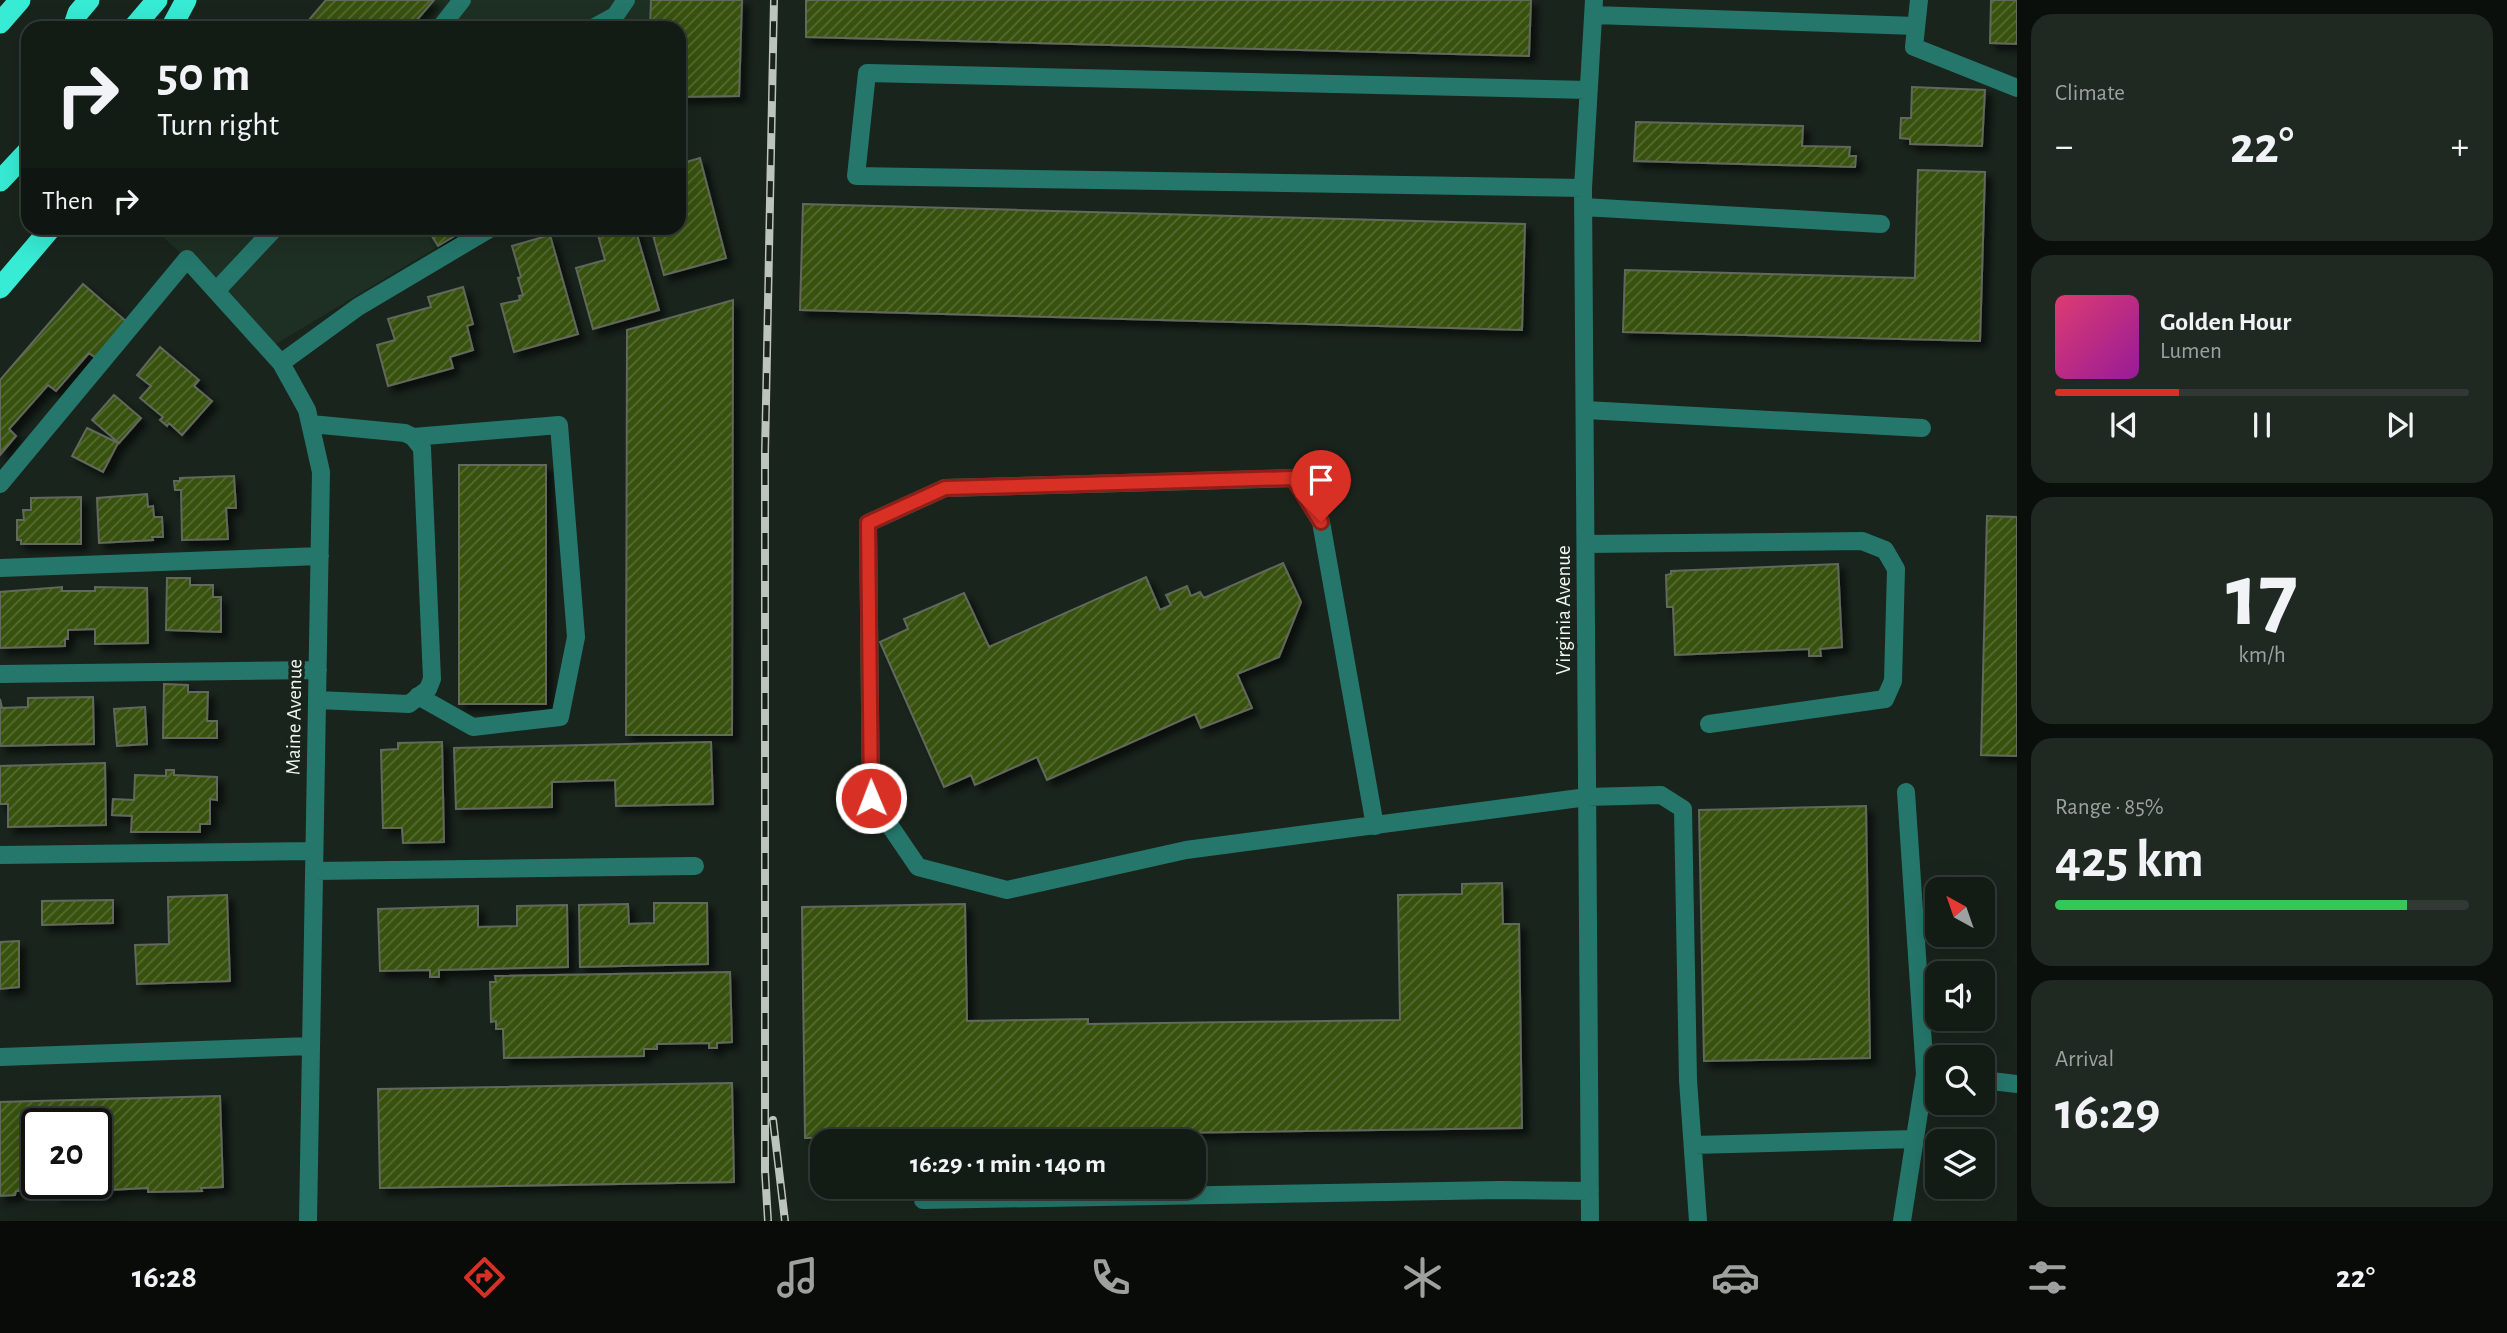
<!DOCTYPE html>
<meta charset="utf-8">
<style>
:root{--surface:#131b15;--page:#202822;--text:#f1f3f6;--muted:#9da1a0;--line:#323934;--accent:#d93025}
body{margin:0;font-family:"Alegreya Sans",sans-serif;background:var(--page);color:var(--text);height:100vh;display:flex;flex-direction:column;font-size:26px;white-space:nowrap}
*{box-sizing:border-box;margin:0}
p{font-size:23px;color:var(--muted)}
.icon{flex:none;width:38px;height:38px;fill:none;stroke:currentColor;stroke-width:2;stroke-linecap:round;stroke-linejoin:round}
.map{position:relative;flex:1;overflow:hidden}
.panel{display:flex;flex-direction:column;gap:14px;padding:14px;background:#0a0f0c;width:490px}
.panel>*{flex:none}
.guide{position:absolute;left:21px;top:21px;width:665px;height:214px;border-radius:21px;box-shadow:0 7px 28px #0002,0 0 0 2px var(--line);background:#131b15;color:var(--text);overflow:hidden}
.needle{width:46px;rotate:320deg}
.buttons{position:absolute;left:1925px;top:877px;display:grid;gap:14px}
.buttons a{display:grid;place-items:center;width:70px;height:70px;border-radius:14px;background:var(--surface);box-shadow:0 7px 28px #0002,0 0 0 2px var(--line);font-size:35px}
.speed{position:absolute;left:21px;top:1108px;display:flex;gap:14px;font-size:35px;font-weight:700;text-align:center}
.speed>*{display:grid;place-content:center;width:91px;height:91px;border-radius:50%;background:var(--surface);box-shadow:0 7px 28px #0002,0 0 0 2px var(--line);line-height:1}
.speed .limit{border:4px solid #111;border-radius:10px;background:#fff;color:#111}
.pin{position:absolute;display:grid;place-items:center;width:60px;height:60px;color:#fff;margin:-72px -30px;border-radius:50% 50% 50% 0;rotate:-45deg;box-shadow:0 0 7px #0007}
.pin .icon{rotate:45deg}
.me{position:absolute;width:77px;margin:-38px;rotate:359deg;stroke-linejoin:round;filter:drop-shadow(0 0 5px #0008)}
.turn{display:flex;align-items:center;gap:24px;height:147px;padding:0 21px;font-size:32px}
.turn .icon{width:91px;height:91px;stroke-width:2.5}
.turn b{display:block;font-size:49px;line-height:60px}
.then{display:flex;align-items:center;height:66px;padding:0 21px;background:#0003;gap:14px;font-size:26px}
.big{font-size:52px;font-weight:700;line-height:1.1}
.panel .tile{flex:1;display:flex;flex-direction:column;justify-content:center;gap:10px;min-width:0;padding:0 24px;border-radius:21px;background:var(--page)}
.panel .dial{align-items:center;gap:0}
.dial b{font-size:91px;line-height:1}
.song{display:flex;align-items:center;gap:21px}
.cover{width:84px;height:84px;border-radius:10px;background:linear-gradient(135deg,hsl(340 70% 55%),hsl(300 70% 35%))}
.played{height:7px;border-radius:4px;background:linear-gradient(90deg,var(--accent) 30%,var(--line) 30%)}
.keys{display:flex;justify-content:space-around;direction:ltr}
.heat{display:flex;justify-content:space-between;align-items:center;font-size:38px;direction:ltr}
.charge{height:10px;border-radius:5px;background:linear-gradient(90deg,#34c759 85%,var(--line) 0)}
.trip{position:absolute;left:810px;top:1129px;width:396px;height:70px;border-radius:21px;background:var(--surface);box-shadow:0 7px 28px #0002,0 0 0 2px var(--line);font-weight:700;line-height:70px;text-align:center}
.tab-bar{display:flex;height:112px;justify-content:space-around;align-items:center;background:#080b08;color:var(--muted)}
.tab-bar .icon{width:49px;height:49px}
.tab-bar .selected{color:var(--accent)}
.tab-bar b{font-size:32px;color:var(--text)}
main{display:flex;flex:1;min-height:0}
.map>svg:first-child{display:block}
</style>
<main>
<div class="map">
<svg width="2017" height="1221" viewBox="0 0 2017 1221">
<defs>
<pattern id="building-hatch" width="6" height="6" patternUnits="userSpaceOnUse" patternTransform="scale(1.75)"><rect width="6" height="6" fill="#385110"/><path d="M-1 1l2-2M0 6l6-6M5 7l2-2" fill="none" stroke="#556b33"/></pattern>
<filter id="shadow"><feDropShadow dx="6" dy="6" stdDeviation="3.5" flood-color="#0009"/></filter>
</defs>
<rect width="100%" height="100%" fill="#19241c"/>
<path fill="#1e2f23" d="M 326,0 L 744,0 L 742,98 L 679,100 L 679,28 L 302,28 Z
M 153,228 L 469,228 L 271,347 L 183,255 Z"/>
<path fill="url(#building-hatch)" stroke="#62685c" stroke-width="2" fill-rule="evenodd" filter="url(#shadow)" d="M 326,0 L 434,0 L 410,28 L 302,28 Z
M 651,0 L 742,0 L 739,96 L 679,97 L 679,28 L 650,28 Z
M 806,0 L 1531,0 L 1529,56 L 806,37 Z
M 1991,0 L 2017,0 L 2017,44 L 1990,43 Z
M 1912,87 L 1985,90 L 1982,146 L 1910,144 L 1910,139 L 1900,138 L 1901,118 L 1911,118 Z
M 1636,122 L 1803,126 L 1802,146 L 1850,147 L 1849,156 L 1856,156 L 1855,167 L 1634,161 Z
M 700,158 L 726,258 L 664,275 L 651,228 L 679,228 L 679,164 Z
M 1918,170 L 1985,172 L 1980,341 L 1623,332 L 1625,270 L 1915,278 Z
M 803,204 L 1525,224 L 1522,330 L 800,310 Z
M 427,228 L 468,228 L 438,246 Z
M 596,228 L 635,228 L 659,310 L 593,329 L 576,268 L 605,260 Z
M 550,235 L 578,334 L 514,352 L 501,304 L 520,300 L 519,296 L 523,295 L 518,278 L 521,277 L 512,246 Z
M 83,284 L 127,322 L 96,358 L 89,353 L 56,391 L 48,385 L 9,429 L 16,436 L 0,455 L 0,380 Z
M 463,287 L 473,324 L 467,326 L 473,350 L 450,357 L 453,368 L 388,386 L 377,345 L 395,340 L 388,319 L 431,307 L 428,297 Z
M 733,300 L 732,735 L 626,735 L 627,330 Z
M 160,347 L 199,380 L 194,386 L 212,401 L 182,435 L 169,423 L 167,426 L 160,420 L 163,417 L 140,398 L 151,386 L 137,375 Z
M 114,395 L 141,418 L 119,443 L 92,420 Z
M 87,428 L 118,443 L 103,472 L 72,456 Z
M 459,465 L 546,465 L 546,704 L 459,704 Z
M 234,476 L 236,508 L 226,508 L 228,539 L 182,540 L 181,490 L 175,490 L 174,481 L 180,481 L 180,478 Z
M 147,494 L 148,507 L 153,506 L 154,517 L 162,517 L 163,537 L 152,537 L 153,540 L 99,543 L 97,498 Z
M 81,497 L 81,544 L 21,544 L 21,540 L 17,540 L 17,520 L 24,520 L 23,510 L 31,510 L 31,498 Z
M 1987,516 L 2017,517 L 2017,756 L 1981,755 Z
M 1283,563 L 1301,602 L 1279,657 L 1237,674 L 1252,708 L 1201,728 L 1195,714 L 1047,780 L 1037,757 L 975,785 L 971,775 L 944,787 L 880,642 L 908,629 L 904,619 L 964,593 L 989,647 L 1146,577 L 1160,610 L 1171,605 L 1166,595 L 1187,586 L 1191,596 L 1200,592 L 1204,598 Z
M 1838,564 L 1842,647 L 1820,649 L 1821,656 L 1809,656 L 1809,649 L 1675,655 L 1673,607 L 1667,607 L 1666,575 L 1671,574 L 1671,571 Z
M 167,578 L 190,578 L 190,585 L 213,585 L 213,597 L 221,597 L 221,632 L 166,630 Z
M 62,587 L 62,591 L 95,591 L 95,587 L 147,588 L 148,643 L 95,644 L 95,629 L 68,630 L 68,639 L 65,639 L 65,646 L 0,648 L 0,592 Z
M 164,684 L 188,685 L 188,692 L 208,692 L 207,721 L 217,721 L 217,738 L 163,738 Z
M 93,697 L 94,744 L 0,746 L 0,699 L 2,708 L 28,707 L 28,698 Z
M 145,707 L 147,744 L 117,746 L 114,709 Z
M 442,742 L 444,842 L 403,843 L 402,828 L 383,828 L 381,750 L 398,749 L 398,743 Z
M 711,742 L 713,804 L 616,806 L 615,780 L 552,782 L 552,807 L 456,809 L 454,748 Z
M 105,763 L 106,825 L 8,827 L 8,804 L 0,804 L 0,766 Z
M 166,770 L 174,770 L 174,775 L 217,777 L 217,800 L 210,799 L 210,824 L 200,824 L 200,832 L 131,832 L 132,816 L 112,815 L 113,799 L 134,800 L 135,775 L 166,776 Z
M 1866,806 L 1870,1058 L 1704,1061 L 1699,810 Z
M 1502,883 L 1503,924 L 1519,924 L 1522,1128 L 805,1138 L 802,907 L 965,904 L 967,1021 L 1088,1019 L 1088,1024 L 1400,1020 L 1398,895 L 1462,894 L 1462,884 Z
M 227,895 L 230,981 L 137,984 L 135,945 L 169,944 L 168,897 Z
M 113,900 L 113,923 L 42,925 L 42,901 Z
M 654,903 L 707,903 L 708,964 L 580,967 L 579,905 L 628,904 L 629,924 L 654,923 Z
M 567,905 L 568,967 L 439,970 L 439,977 L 430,977 L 430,970 L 380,971 L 378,909 L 478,906 L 478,927 L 517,926 L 517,906 Z
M 19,941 L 19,987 L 0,989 L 0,942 Z
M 730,972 L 732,1042 L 717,1043 L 717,1048 L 709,1048 L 709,1043 L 657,1044 L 657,1049 L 644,1049 L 644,1056 L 504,1058 L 503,1029 L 496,1029 L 496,1021 L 491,1022 L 490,982 L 496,982 L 495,976 Z
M 732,1083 L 734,1182 L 380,1188 L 378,1089 Z
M 220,1096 L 223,1187 L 201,1188 L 202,1191 L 148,1192 L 148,1188 L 108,1190 L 108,1194 L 55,1195 L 55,1190 L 16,1191 L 15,1195 L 0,1196 L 0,1102 ZM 37,1124 L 96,1124 L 96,1183 L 37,1183 Z"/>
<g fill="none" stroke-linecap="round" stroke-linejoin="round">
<path stroke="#25776b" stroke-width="18" d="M 1919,0 L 1914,47 L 2017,88
M 1593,15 L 1916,26
M 440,28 L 462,0
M 593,28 L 615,16 L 626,0
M 1583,188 L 856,176 L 867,73 L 1588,90
M 1583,207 L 1881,224
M 216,291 L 275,228
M 281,363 L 358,307 L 491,228
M 1585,410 L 1922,428
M 311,424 L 405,433 L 413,437 L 422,448 L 432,679 L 428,689 L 409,704 L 317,700
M 413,437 L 559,425 L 576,637 L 560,717 L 473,727 L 418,696
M 0,484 L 187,259 L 281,363 L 307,410 L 321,472 L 308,1221
M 1586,544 L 1862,541 L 1885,550 L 1896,569 L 1893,681 L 1885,699 L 1709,724
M 0,568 L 320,556
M 0,674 L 318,670
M 1375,826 L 1321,522 L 1294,478 L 945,488 L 868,523 L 871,798 L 918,867 L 1007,890 L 1186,850 L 1587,797 L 1661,795 L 1683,809 L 1688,1080 L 1698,1221
M 0,855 L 314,851
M 314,871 L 695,866
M 0,1057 L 311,1046
M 1983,1080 L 2017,1084
M 1693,1145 L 1914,1139
M 923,1200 L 1501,1190 L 1590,1191
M 1590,1221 L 1583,188 L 1594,0
M 1902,1221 L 1925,1074 L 1906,792"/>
<path stroke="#37ebd4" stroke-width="21" d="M 0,23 L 20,0
M 73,28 L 78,13 L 89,0
M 133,28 L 157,0
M 171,28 L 186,0
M 0,181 L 28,151
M 0,288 L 51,228"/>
<defs>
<path id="rail" d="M 773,1120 L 785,1221
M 768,1221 L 765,1171 L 765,453 L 774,0"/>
</defs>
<use href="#rail" stroke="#bbc4bd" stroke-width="8"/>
<use href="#rail" stroke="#19241c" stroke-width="5" stroke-dasharray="16" stroke-linecap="butt"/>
</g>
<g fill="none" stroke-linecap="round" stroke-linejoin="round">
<defs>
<path id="route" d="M 871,798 L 868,523 L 945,488 L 1293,478 L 1321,522"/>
</defs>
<use href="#route" stroke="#8d1f18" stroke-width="18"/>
<use href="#route" stroke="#d93025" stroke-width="12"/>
</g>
<g text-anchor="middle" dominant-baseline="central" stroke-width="7" stroke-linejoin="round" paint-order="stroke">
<g font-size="21" fill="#eff7f1" stroke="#19241c">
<text transform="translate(1563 610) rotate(-90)">Virginia Avenue</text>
<text transform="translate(294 717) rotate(-89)">Maine Avenue</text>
</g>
</g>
</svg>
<div class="buttons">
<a><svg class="needle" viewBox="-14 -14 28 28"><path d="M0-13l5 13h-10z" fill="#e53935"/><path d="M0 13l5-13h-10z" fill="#9da1a0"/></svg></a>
<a><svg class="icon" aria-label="sound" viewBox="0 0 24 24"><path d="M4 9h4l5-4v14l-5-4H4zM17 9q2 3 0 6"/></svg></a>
<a><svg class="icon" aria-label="search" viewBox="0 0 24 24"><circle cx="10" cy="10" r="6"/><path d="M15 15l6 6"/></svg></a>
<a><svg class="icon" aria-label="layers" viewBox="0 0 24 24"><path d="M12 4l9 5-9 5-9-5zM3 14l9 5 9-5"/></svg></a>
</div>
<div class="speed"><div class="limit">20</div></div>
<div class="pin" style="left:1321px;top:522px;background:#d93025"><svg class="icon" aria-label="arrive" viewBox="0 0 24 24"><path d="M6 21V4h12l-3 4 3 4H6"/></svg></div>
<svg class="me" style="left:871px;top:798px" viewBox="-20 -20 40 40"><circle r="17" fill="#d93025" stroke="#fff" stroke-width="3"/><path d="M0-11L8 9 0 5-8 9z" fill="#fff"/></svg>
<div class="trip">16:29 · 1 min · 140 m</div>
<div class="guide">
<div class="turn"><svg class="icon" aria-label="right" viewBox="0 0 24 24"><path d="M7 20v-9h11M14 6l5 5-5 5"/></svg><div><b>50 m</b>Turn right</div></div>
<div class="then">Then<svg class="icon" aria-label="right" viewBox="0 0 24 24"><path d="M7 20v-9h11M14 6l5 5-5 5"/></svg></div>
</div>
</div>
<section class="panel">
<div class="tile"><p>Climate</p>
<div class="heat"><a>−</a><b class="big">22°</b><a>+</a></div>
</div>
<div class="tile">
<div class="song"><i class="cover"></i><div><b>Golden Hour</b><p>Lumen</p></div></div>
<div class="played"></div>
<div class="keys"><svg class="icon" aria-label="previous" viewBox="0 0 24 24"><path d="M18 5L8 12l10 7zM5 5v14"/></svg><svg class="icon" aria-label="pause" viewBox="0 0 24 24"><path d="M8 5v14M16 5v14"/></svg><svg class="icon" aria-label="next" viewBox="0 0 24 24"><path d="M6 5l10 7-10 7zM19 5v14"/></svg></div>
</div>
<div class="tile dial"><b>17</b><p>km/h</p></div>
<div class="tile"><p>Range · 85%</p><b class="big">425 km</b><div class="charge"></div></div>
<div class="tile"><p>Arrival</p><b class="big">16:29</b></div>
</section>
</main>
<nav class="tab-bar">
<b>16:28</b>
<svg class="icon selected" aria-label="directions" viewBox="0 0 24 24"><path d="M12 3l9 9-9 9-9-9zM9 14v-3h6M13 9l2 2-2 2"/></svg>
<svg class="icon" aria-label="music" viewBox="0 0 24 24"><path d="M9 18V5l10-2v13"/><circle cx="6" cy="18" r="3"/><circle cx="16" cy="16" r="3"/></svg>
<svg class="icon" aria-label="phone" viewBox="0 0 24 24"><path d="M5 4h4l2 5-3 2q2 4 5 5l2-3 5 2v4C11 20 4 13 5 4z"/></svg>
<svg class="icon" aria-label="climate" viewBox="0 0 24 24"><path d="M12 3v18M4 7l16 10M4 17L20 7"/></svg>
<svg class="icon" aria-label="car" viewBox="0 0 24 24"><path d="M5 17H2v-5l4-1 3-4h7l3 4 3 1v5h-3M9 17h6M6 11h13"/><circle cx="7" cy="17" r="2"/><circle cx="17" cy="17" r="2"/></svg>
<svg class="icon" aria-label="filters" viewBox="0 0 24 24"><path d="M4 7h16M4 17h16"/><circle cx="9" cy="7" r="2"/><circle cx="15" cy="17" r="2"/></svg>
<b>22°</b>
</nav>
